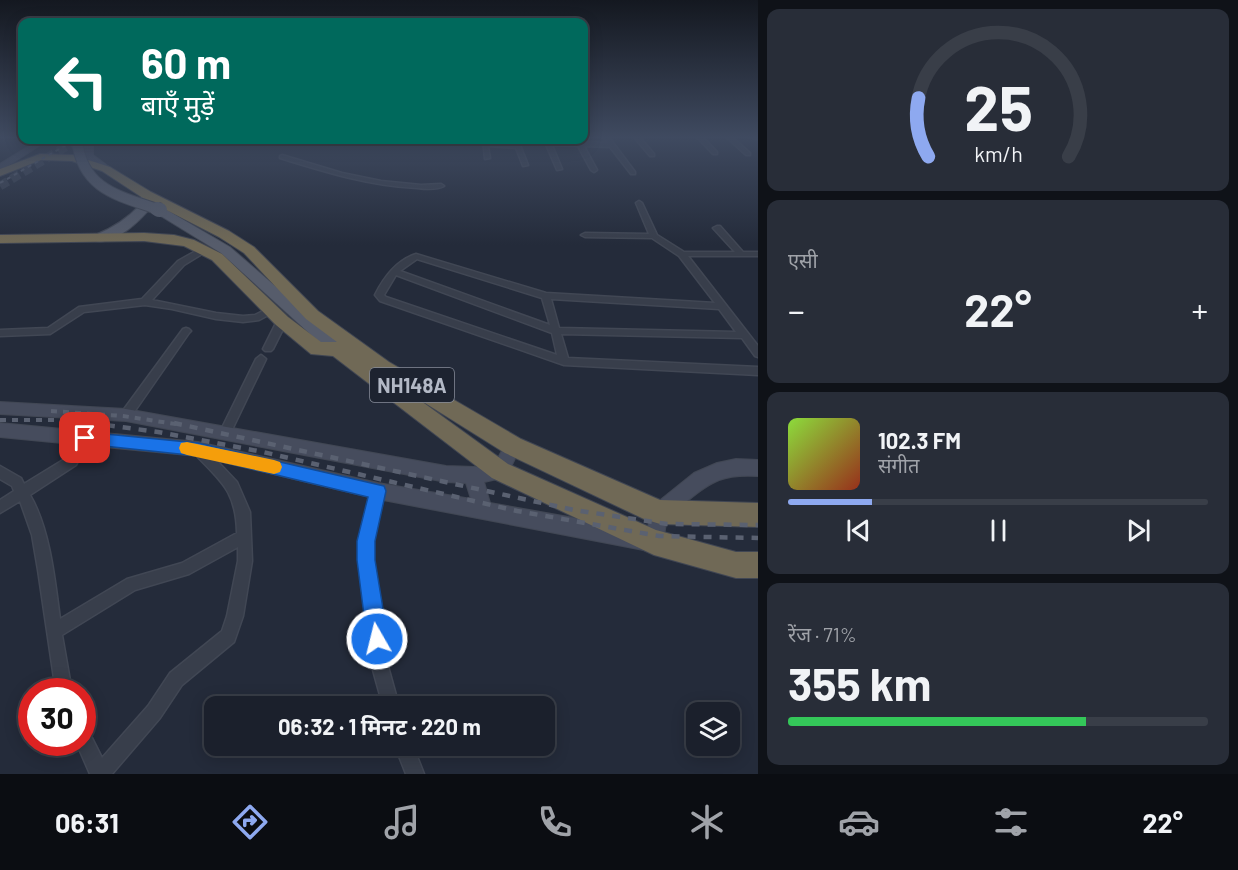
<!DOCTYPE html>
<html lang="hi">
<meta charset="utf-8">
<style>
:root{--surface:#1b202c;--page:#282d38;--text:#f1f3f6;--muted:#a0a3a9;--line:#393e48;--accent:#8ea9f0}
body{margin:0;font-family:Barlow,"Noto Sans Devanagari",sans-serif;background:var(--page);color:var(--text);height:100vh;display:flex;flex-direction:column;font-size:22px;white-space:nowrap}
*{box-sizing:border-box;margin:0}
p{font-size:20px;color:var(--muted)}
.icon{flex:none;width:33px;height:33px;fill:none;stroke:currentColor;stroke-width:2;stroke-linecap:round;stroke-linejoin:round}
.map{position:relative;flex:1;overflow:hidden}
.sheet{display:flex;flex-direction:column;gap:9px;padding:9px;background:#0f1218;width:480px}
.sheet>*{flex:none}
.guide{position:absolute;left:18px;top:18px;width:570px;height:126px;border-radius:12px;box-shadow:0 3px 15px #0003,0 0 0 2px var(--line);background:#00695c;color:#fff;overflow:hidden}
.controls{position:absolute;left:686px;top:702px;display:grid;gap:12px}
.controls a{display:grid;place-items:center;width:54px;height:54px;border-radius:12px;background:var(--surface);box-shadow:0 3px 15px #0003,0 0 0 2px var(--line);font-size:30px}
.speed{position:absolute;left:18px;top:678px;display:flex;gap:12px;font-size:30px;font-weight:700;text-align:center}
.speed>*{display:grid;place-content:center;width:78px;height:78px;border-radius:50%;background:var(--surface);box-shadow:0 3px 15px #0003,0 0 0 2px var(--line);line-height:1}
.speed .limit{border:9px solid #d22;background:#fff;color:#111}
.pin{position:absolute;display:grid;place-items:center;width:51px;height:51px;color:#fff;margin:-26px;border-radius:12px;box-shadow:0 3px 9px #0006}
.me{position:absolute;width:66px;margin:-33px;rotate:352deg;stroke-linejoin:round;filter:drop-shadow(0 0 4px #0008)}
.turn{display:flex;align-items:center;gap:21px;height:126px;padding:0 24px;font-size:27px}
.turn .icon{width:78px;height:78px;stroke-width:2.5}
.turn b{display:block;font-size:42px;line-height:51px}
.big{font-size:45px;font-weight:700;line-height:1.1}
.sheet .widget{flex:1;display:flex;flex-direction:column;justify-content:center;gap:9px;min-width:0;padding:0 21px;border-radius:12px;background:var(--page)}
.sheet .dial{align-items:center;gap:0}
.dial svg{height:156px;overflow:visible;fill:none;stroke:var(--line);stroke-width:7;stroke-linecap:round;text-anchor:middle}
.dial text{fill:var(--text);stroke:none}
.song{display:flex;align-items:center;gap:18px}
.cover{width:72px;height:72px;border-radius:9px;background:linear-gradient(135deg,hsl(90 70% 55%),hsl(10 70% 35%))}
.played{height:6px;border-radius:3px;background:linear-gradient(90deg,var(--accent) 20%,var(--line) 20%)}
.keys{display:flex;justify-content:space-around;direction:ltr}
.heat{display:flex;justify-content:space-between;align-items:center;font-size:33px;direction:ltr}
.charge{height:9px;border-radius:4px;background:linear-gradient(90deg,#34c759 71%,var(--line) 0)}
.trip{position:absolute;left:204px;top:696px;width:351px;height:60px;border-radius:12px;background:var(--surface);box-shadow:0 3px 15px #0003,0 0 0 2px var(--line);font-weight:700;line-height:60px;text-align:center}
.dock{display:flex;height:96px;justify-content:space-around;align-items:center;background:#0b0d12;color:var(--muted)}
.dock .icon{width:42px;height:42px}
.dock .on{color:var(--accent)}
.dock b{font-size:27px;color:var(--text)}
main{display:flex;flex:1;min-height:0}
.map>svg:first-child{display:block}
</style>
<main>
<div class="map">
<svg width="758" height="774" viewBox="0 0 758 774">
<rect width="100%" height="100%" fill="#242b3a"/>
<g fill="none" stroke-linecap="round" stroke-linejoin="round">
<path stroke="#39404f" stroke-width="9" stroke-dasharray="9 4.5" stroke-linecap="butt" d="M 0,186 L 77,140"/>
<defs>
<path id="street" d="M 602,136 L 608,136 L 635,172 L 635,174 L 631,174 L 610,147 L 584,146 L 597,170 L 594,172 L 591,170 L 578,146 L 552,145 L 562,169 L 557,170 L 544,140 L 608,143 Z
M 633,136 L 639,136 L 654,154 L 654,156 L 650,156 Z
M 696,136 L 702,136 L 717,152 L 717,154 L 713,154 Z
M 725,136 L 731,136 L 750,153 L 750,155 L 746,155 Z
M 741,136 L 758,136 L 758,139 Z
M 483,140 L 487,140 L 488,143 L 515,144 L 514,140 L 518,140 L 528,165 L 523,166 L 516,148 L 488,146 L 490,158 L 485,159 Z
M 282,155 L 342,173 L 381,181 L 421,185 L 441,184 L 444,186 C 437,190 425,189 417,188 C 370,186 325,172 280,158 L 280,156 Z
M 639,201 L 642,203 L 657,235 L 684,252 L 735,252 L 713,228 L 717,226 L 720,226 L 743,252 L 758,252 L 758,256 L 688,256 L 758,346 L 758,357 L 755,356 L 742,338 L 561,334 L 568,358 L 758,367 L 758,375 L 564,365 L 380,301 L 375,295 C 384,277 397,260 416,254 L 546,293 L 715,303 L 679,256 L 652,238 L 585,237 L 581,235 L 585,233 L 649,234 L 636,203 ZM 417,259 L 542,298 L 550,325 L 400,271 ZM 396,275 L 552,333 L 557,355 L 386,297 L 384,295 ZM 551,299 L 719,309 L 736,332 L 559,328 Z
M 203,247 L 210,249 L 184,265 L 152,300 L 216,313 L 243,316 L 255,315 L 271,307 L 274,308 L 274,312 L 259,320 L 243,322 L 216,319 L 172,309 L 145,305 L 84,312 L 50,334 L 0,336 L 0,330 L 48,328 L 79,307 L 142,299 L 178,261 Z
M 282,318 L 287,321 L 273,349 L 271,351 L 265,351 L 263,349 L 277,321 Z
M 186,328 L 189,329 L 191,331 L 189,333 L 130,418 L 126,420 L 122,418 L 120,415 L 122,412 L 183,329 Z
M 261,355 L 266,359 L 229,436 L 225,438 L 221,436 L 219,433 L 221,430 L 256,359 Z
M 198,444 L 202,445 L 237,482 L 250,512 L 252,561 L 243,616 L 234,642 L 182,685 L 160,718 L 112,774 L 90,774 L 76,742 L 82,742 L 82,727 L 88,730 L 102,758 L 148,706 L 170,673 L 222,631 L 227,616 L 238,561 L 238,547 L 189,574 L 135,590 L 62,635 L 72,692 L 56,692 L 38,570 L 32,535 L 20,501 L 0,513 L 0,500 L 14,491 L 12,486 L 0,479 L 0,466 L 21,478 L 24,484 L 68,457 L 72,456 L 76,457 L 78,461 L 76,465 L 30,495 C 50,529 55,581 60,619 L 127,579 L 182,563 L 237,533 C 236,490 221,482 194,453 L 192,449 L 194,445 Z
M 378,485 L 382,487 L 384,491 L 373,541 L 373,560 L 389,670 L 399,706 L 383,706 L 373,670 L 359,560 L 359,541 L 372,491 L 374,487 Z
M 395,746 L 413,746 L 424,774 L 406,774 Z"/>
<path id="secondary" d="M 39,140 L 48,140 L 0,171 L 0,164 Z
M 85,140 L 93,140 L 93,155 L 109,167 L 109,171 L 103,171 L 86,158 L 83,142 Z
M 0,402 L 126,409 L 446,466 L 475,467 L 495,464 L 507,441 L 513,439 L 519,441 L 521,446 L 506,477 L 484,482 L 490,503 L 647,531 L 653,506 L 694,473 L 717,463 L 736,459 L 758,460 L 758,476 C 724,474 712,480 686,502 C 681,506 672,511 668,517 C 664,526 665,539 661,549 L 654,552 L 378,499 L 198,456 L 0,437 L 0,423 L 198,442 L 378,483 L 471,499 L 466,483 L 446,482 L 126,421 L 0,414 Z"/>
<path id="primary" d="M 147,192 L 153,195 L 153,205 C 141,220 116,245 95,241 L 94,238 L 95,235 C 113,228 128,218 141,204 L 141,195 Z
M 160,206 L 230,247 L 343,345 L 345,349 L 343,353 L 331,353 L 221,253 L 156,213 L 156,207 Z"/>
<path id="highway" d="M 40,154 L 73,155 L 110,167 L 151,192 L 229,231 L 254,247 L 318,311 L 389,362 L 521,439 L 660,500 L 758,503 L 758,527 L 660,524 L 644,519 L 505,453 L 417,398 L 508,464 L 656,530 L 736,552 L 758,552 L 758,578 L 736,578 L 654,555 L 492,478 L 333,356 L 311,354 L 276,325 L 212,260 L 184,246 L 144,241 L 0,243 L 0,235 L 144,233 L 174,235 L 194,240 L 222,254 L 288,317 L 321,342 L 337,342 L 306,319 L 244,253 L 219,237 L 143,198 L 102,171 L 72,161 L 41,160 L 0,176 L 0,169 Z"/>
</defs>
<use href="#street" stroke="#414754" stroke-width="3"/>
<use href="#secondary" stroke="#414754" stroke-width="2"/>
<use href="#primary" stroke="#414754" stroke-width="2"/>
<use href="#highway" stroke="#404653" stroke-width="2"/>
<use href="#street" fill="#383e4b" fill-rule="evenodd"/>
<use href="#secondary" fill="#464c5d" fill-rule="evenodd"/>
<use href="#primary" fill="#565c6b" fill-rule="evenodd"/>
<use href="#highway" fill="#706956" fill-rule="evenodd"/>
<path stroke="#5a6171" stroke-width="2" stroke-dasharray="4 4" stroke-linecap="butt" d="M 0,183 L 75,140"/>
<path stroke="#5a6171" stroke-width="4" stroke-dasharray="6 6" stroke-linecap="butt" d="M 51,411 L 123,416 L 182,425
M 0,420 L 65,420 L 102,425"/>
<path stroke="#5a6171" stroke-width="4.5" stroke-dasharray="8 8" stroke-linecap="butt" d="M 91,423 L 158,432 L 263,452 L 517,511 L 659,536 L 758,538
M 174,423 L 574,510 L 667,524 L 758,525"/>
<defs>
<path id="primary-bridge-far1" d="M 77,140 C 82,190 120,196 160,210"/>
<path id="primary-bridge" d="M 157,209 L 160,210"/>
</defs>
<use href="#primary-bridge-far1" stroke="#414754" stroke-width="12" stroke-linecap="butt"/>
<use href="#primary-bridge" stroke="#414754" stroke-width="15" stroke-linecap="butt"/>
<use href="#primary-bridge-far1" stroke="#565c6b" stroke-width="10"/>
<use href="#primary-bridge" stroke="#565c6b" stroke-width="14"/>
</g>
<linearGradient id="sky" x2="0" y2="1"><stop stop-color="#141820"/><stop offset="0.56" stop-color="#3f4a60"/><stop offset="1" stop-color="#3f4a60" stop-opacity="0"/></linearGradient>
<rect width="758" height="245" fill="url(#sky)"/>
<path fill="#1a73e8" stroke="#114b97" stroke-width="1.5" d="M 85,432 L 198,443 L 384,486 L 386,491 L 375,541 L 375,560 L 388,639 L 385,647 L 377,650 L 370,647 L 367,639 L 357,560 L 357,541 L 368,497 L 198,456 L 85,444 L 80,443 L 78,438 L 80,433 Z"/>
<path fill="#f59e0b" d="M 187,442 L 274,460 L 280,462 L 282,467 L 280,472 L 274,474 L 187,455 L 181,453 L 179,448 L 181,443 Z"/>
<g text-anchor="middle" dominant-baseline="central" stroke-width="6" stroke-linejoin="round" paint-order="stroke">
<rect fill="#1d2330" stroke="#868c99" stroke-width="1.5" x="370" y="368" width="84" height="34" rx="4.5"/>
<g font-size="20" font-weight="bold" fill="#b3b9c6">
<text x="412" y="385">NH148A</text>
</g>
</g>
</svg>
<div class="controls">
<a><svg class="icon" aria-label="layers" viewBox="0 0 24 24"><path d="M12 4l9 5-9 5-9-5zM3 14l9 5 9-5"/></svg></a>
</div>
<div class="speed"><div class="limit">30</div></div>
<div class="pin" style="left:85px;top:438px;background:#d93025"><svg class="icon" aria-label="arrive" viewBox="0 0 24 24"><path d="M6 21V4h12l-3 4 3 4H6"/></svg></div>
<svg class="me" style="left:377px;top:639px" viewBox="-20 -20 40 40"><circle r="17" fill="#1a73e8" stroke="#fff" stroke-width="3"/><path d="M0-11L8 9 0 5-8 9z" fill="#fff"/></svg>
<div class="trip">06:32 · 1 मिनट · 220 m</div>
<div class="guide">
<div class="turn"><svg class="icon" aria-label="left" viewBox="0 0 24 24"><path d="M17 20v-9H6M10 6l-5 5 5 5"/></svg><div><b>60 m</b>बाएँ मुड़ें</div></div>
</div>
</div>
<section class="sheet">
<div class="widget dial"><svg viewBox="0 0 100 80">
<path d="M14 69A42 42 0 1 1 86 69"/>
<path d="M14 69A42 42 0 0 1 9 39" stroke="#8ea9f0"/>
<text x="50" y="56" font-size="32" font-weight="700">25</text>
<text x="50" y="72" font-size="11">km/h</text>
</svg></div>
<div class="widget"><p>एसी</p>
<div class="heat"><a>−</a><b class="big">22°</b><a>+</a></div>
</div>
<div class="widget">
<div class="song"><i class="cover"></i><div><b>102.3 FM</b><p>संगीत</p></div></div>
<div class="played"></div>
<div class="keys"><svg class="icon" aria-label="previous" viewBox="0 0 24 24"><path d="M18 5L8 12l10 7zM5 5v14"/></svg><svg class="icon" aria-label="pause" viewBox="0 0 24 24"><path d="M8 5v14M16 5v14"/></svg><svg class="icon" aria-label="next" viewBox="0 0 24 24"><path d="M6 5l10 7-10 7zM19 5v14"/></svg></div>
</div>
<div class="widget"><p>रेंज · 71%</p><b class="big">355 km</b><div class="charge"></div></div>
</section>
</main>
<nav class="dock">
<b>06:31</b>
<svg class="icon on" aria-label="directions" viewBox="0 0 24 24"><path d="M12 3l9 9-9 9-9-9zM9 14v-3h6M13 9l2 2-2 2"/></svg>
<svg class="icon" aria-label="music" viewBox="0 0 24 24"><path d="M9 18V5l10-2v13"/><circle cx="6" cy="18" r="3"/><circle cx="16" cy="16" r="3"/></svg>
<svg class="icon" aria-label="phone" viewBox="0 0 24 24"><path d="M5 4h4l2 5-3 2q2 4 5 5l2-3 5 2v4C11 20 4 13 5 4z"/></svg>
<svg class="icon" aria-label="climate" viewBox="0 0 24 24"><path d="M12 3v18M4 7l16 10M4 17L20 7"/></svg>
<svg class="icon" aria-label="car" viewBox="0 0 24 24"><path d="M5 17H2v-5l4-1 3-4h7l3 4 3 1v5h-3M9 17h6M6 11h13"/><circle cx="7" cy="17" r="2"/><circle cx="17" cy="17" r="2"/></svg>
<svg class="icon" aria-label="filters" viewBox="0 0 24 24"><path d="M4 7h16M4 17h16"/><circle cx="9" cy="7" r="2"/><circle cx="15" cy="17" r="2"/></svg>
<b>22°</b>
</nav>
